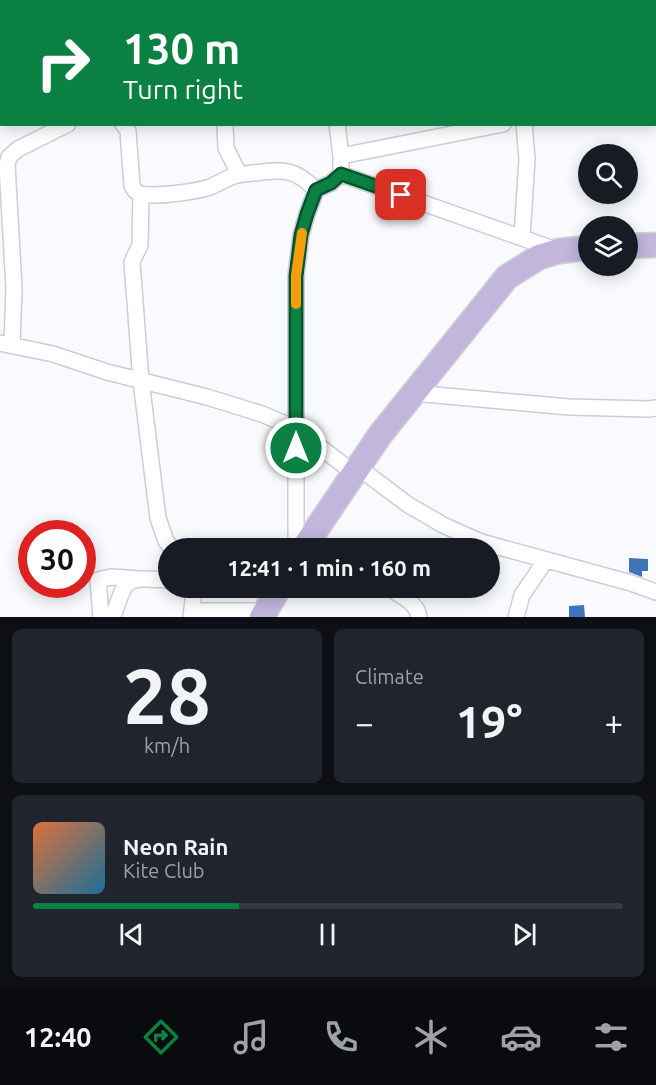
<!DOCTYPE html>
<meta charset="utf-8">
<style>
:root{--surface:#171b24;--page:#20242c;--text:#f1f3f6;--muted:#9ea1a6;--line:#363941;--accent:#0b8043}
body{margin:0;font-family:Ubuntu,sans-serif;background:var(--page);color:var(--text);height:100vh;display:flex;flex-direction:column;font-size:22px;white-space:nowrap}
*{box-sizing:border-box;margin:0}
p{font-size:20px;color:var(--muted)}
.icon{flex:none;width:33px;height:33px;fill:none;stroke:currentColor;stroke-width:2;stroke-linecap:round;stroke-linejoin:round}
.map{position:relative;height:617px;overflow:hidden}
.drawer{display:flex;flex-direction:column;gap:12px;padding:12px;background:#0d0f14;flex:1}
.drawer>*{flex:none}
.guide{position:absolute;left:0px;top:0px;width:657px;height:126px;box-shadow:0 3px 15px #0003;background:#0b8043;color:#fff;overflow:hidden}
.controls{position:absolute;left:578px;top:144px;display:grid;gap:12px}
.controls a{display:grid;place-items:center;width:60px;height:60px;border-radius:50%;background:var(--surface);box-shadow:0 3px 15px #0003;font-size:30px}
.speed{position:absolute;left:18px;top:520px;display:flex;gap:12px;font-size:30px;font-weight:700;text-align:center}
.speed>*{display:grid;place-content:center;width:78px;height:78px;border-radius:50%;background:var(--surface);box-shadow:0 3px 15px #0003;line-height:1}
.speed .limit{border:9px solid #d22;background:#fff;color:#111}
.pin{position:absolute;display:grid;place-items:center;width:51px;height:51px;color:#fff;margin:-26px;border-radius:12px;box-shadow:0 3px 9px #0006}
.me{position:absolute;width:66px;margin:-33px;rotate:0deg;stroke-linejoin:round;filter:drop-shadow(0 0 4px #0008)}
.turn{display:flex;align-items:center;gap:21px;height:126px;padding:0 24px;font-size:27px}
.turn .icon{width:78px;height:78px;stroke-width:2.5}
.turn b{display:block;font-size:42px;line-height:51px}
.big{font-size:45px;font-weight:600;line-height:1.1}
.drawer .card{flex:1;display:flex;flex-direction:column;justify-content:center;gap:9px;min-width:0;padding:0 21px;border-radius:9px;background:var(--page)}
.drawer .dial{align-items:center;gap:0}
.dial b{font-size:78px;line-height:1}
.song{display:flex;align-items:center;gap:18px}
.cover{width:72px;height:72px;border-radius:9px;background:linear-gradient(135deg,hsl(20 70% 55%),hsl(200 70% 35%))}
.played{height:6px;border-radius:3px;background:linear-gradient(90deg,var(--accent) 35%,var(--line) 35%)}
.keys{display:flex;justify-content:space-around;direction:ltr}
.heat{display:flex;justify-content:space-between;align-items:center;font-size:33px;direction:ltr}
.drawer .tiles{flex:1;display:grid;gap:12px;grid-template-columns:1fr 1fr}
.card:last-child{grid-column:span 2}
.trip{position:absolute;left:158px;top:538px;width:342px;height:60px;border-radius:30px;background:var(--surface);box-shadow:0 3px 15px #0003;font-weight:600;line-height:60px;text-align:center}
.menu{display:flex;height:96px;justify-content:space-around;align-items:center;background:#090b0e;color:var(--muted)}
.menu .icon{width:42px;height:42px}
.menu .active{color:var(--accent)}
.menu b{font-size:27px;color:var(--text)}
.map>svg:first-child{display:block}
</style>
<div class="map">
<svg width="656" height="617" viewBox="0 0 656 617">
<rect width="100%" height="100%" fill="#f9fafd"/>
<path fill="#4175bb" d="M 629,558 L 648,559 L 648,571 L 642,571 L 642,577 L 629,572 Z
M 584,605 L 585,617 L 569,617 L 569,606 Z"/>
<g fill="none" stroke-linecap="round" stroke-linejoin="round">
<defs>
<path id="street" d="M 199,0 L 199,2
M 495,0 L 495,2
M 334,2 L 335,0
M 0,54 L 2,53
M 123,124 L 128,131 L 132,186 C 134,190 136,193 141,194 C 156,197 195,192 210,187 C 217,184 224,180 231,177 C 238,174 246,174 253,173 C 282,169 295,168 316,190
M 225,124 L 226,148 L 239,174
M 341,156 L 503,124
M 341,174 L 559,251
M 141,194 L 140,245 L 132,262 L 141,381 L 158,518 L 166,541 L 172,549
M 522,237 L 527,159 L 524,124
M 0,343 L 53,354 L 107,372 L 207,397 L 262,414 L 295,428 L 354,473
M 12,345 L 14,288 L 7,165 L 9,157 L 18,149 L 68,124
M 413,393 L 569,407 L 649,409 L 656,408
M 358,467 L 407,504 L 443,525 L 481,542 L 631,583 L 656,592
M 311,538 L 328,549
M 296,549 L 296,276 L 301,235 L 307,214 L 316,190 L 331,183 L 341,174 L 341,156 L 337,124
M 389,588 C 401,596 417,602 419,617
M 192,611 L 266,611
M 101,617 L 98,580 L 111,577 L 139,579
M 113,617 C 127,575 125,578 168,580
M 191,617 L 194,592 L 193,588
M 516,617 L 522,595 L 546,560"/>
<path id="primary" d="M 627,246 L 656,245
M 303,549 L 380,435 L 507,277 L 539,257 L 559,251 L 588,248
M 262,617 L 279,588"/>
</defs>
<use href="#street" stroke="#cacddb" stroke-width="18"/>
<use href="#primary" stroke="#d3d3d4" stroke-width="27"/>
<use href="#street" stroke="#fff" stroke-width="15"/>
<use href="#primary" stroke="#c2b6dc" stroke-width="24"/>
</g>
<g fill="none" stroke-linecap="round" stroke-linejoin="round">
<defs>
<path id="route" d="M 296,448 L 296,276 L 301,235 L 307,214 L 316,190 L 331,183 L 341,174 L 401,195"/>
</defs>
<use href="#route" stroke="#07532c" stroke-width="15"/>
<use href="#route" stroke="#0b8043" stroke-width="10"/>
<path stroke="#f59e0b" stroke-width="10" d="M 296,304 L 296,276 L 302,233"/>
</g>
</svg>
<div class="controls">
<a><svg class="icon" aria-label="search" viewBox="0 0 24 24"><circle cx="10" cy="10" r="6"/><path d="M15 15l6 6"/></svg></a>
<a><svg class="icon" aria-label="layers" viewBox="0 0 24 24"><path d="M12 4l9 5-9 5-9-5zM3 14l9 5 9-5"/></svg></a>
</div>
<div class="speed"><div class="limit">30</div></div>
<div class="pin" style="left:401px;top:195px;background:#d93025"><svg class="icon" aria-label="arrive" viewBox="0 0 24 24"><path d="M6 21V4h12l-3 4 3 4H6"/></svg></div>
<svg class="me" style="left:296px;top:448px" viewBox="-20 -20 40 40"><circle r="17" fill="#0b8043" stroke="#fff" stroke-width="3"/><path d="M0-11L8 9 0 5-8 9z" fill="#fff"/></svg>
<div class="trip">12:41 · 1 min · 160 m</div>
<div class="guide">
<div class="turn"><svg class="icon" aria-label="right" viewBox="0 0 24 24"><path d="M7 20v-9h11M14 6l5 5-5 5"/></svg><div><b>130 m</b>Turn right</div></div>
</div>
</div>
<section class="drawer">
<div class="tiles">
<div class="card dial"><b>28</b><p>km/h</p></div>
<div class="card"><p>Climate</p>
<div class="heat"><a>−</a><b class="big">19°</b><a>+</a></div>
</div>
<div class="card">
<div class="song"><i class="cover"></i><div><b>Neon Rain</b><p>Kite Club</p></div></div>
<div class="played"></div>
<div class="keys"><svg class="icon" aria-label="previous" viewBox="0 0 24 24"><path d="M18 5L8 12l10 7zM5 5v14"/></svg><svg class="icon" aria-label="pause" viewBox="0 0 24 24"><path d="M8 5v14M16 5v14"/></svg><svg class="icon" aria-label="next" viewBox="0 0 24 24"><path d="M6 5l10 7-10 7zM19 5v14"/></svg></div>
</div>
</div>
</section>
<nav class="menu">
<b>12:40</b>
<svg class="icon active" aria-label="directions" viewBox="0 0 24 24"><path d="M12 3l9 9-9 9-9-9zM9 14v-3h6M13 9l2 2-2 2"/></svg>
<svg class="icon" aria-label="music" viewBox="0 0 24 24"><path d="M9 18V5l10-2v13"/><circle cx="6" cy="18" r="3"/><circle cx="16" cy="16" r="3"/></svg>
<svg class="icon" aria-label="phone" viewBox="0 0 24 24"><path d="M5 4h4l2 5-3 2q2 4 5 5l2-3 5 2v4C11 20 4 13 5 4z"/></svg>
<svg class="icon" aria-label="climate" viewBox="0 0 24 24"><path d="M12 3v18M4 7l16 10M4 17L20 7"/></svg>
<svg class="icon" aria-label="car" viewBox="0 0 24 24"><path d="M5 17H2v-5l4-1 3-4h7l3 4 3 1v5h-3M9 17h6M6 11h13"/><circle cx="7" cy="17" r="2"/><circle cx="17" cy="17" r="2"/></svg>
<svg class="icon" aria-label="filters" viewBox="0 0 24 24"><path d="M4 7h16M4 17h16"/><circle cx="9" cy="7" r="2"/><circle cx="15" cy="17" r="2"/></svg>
</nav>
